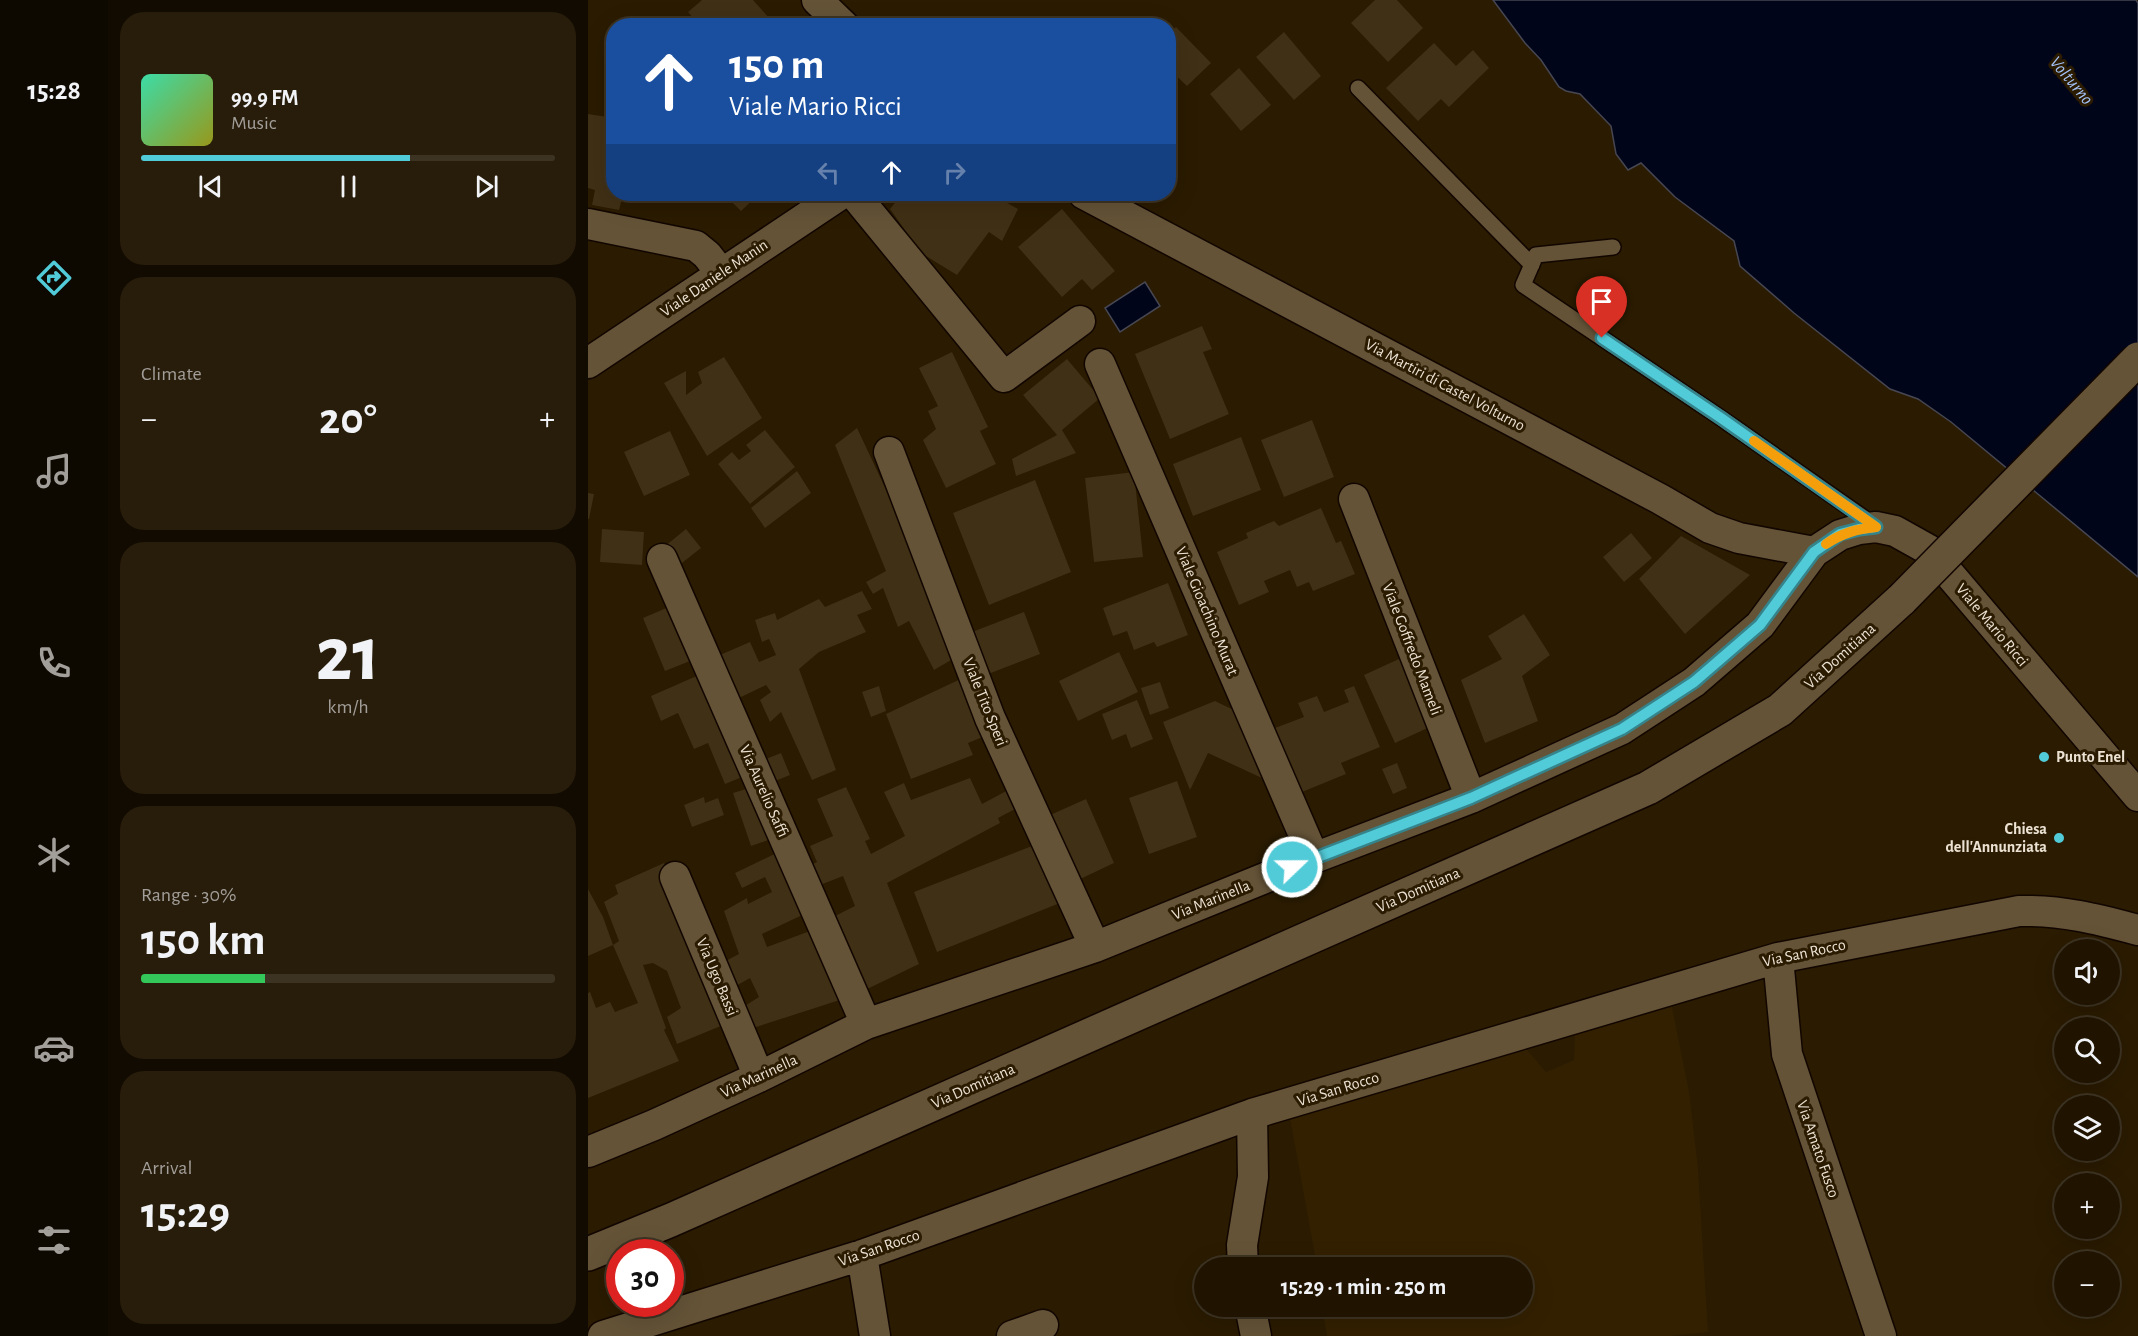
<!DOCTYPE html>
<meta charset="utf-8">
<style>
:root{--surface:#201401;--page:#281d0b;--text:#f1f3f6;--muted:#a29e99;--line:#3d3323;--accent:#52cbd8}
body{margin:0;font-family:"Alegreya Sans",sans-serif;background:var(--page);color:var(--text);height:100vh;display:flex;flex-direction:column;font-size:22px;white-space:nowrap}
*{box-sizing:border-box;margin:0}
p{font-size:20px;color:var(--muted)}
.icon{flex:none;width:33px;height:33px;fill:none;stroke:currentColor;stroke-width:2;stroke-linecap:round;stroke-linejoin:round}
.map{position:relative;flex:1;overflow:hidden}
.details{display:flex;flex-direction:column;gap:12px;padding:12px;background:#120b01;width:480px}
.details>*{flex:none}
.top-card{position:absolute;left:18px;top:18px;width:570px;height:183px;border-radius:24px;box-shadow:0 6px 24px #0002,0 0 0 2px var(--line);background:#1a4fa0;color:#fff;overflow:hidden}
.buttons{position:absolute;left:1466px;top:939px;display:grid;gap:12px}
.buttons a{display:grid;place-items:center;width:66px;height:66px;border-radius:50%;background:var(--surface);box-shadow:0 6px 24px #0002,0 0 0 2px var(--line);font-size:30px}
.speed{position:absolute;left:18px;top:1239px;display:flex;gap:12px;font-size:30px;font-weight:700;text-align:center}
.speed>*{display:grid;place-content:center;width:78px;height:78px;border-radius:50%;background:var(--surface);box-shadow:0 6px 24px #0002,0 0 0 2px var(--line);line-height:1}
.speed .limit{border:9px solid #d22;background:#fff;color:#111}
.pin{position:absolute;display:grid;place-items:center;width:51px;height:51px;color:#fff;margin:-62px -26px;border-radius:50% 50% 50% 0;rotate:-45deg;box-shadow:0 0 6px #0007}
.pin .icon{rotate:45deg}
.me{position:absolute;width:66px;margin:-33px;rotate:68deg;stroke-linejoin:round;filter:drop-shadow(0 0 4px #0008)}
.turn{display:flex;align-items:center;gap:21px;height:126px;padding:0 24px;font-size:27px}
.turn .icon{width:78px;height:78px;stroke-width:2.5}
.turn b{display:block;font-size:42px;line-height:51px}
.lanes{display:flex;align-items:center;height:57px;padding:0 24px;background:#0003;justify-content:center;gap:30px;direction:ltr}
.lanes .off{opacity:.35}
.big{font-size:45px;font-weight:700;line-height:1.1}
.details .card{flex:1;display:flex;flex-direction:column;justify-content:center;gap:9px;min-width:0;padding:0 21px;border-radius:24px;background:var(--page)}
.details .dial{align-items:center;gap:0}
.dial b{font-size:78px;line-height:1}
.song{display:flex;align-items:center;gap:18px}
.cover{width:72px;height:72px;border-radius:9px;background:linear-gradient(135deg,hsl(160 70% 55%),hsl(60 70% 35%))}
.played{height:6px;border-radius:3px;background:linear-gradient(90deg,var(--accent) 65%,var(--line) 65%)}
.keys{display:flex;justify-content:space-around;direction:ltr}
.heat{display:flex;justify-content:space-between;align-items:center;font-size:33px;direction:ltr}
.charge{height:9px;border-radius:4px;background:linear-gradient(90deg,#34c759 30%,var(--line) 0)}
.trip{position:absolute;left:606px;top:1257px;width:339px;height:60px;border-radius:30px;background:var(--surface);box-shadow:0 6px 24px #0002,0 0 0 2px var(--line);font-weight:700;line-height:60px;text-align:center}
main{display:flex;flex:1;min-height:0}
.tabs{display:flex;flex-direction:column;width:108px;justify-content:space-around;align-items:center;background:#0d0800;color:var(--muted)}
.tabs .icon{width:42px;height:42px}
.tabs .selected{color:var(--accent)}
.tabs b{font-size:27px;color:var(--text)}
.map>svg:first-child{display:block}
</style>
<main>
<nav class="tabs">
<b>15:28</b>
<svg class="icon selected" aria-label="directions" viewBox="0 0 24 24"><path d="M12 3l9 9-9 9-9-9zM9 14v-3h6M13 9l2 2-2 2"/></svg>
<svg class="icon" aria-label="music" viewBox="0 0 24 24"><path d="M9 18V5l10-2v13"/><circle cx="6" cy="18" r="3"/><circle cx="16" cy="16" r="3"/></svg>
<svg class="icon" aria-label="phone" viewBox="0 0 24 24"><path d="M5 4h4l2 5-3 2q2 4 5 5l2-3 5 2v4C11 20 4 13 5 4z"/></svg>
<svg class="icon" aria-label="climate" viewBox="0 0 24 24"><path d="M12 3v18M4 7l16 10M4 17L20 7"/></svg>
<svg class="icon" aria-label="car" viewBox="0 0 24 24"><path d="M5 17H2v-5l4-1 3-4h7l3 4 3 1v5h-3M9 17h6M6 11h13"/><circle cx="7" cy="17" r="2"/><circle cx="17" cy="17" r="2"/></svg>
<svg class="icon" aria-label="filters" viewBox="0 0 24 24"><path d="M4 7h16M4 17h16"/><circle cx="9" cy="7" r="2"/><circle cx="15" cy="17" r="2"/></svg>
</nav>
<section class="details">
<div class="card">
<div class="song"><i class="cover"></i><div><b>99.9 FM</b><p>Music</p></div></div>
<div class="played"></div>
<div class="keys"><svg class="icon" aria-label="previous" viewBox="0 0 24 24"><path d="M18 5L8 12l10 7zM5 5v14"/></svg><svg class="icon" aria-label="pause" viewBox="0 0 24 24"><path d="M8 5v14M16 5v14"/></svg><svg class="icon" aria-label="next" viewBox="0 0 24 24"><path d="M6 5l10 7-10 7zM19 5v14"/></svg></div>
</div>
<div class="card"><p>Climate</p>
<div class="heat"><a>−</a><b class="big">20°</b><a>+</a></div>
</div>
<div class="card dial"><b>21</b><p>km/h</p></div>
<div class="card"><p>Range · 30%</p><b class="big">150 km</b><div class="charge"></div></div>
<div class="card"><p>Arrival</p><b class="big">15:29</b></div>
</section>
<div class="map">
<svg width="1550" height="1336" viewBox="0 0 1550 1336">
<rect width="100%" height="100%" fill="#2a1b01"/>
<path fill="#332000" d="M 1083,1002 L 1101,1091 L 1110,1168 L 1120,1332 L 1082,1336 L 739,1336 L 734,1307 L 934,1306 L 934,1268 L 729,1267 L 701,1113 L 936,1046 L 958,1072 L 986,1060 L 987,1031 Z"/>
<path fill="#00051a" stroke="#474752" stroke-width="1.5" d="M 905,0 L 1548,0 L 1550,3 L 1550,577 L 1363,422 L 1330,399 L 1302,389 L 1206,313 L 1152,266 L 1146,241 L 1087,197 L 1053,163 L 1040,170 L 1028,154 L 1023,126 L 992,94 L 978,91 L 971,87 L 953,60 L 937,43 Z
M 557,282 L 572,306 L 532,332 L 517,308 Z"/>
<path fill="#403015" d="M 114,0 L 165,0 L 182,19 L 186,16 L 195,26 L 112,26 L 100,12 Z
M 787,0 L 809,0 L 835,28 L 800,62 L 763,23 Z
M 588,27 L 623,63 L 599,86 L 580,68 L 580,34 Z
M 696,32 L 733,76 L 706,100 L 668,57 Z
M 846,43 L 868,66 L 885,50 L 901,68 L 861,107 L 853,99 L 830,121 L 798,88 Z
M 651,68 L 683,105 L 653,131 L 622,94 Z
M 0,114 L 26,118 L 26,194 L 35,194 L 31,210 L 4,205 L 7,190 L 0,188 Z
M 136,194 L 171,194 L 153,211 Z
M 314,194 L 403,194 L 430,209 L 414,241 L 401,232 L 369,275 L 333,253 L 302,209 Z
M 474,209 L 527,271 L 504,290 L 494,279 L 474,297 L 430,247 Z
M 614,326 L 624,349 L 615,352 L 641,414 L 582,439 L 547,354 Z
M 364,352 L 400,427 L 392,431 L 408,464 L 358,488 L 335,440 L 348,429 L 340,411 L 350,406 L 331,368 Z
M 136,357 L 174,418 L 119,456 L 76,383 L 98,371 L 98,395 L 114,383 L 110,372 Z
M 479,359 L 512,398 L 474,430 L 488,453 L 428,476 L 424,459 L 469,435 L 435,395 Z
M 724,420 L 746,477 L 696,497 L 673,440 Z
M 269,428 L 375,653 L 346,670 L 321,621 L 310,627 L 295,588 L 285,594 L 278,582 L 298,571 L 247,445 Z
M 177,430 L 207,467 L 162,504 L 130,464 L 144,452 L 151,460 L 163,451 L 158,445 Z
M 82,431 L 102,475 L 56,496 L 36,452 Z
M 653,437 L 673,490 L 605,516 L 585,464 Z
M 209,471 L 223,493 L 177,528 L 163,508 Z
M 546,472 L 555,557 L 506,562 L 497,478 Z
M 447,480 L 483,572 L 401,605 L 365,513 Z
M 0,493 L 6,494 L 1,519 L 0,519 Z
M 733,508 L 748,543 L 753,541 L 767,574 L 725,591 L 721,582 L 709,587 L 702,570 L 676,581 L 681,592 L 651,605 L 629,552 L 660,538 L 658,533 L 686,521 L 691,526 Z
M 14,529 L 56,532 L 54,565 L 12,562 Z
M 98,529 L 113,548 L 90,566 L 76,547 Z
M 1043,533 L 1064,558 L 1036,582 L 1015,557 Z
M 1093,536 L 1162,575 L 1097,634 L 1051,579 Z
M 580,583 L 600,635 L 569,647 L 566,642 L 546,650 L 539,631 L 525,636 L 515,608 Z
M 274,591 L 284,609 L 269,615 L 278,632 L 231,652 L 211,669 L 248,770 L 224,780 L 193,712 L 182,722 L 172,700 L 183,692 L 178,685 L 151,698 L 132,655 L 162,642 L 171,662 L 188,655 L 181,639 L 174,642 L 167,620 L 187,613 L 189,620 L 231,599 L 237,607 Z
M 90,603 L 112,657 L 77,671 L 55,618 Z
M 436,612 L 452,654 L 395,676 L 379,634 Z
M 936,614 L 962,655 L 934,676 L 950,721 L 897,743 L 873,680 L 914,659 L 900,636 Z
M 531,652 L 550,692 L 490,721 L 471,681 Z
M 813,658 L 844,726 L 807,743 L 776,675 Z
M 120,671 L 164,773 L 137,784 L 120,743 L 106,749 L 90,713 L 73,721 L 63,696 Z
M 379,676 L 402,734 L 380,743 L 385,755 L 323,779 L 298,714 Z
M 572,682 L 581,708 L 562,715 L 553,688 Z
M 291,686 L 298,711 L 283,717 L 274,692 Z
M 766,686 L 792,747 L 753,763 L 758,774 L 714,792 L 687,728 L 716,717 L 710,703 L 729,696 L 736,712 L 761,702 L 756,690 Z
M 549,700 L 565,739 L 543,748 L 538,734 L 524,740 L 514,714 Z
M 627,701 L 656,715 L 676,779 L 620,753 L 602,790 L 575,722 Z
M 193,753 L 202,775 L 182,783 L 173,761 Z
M 809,763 L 819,788 L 805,794 L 794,769 Z
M 382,778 L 394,804 L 422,789 L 431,807 L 410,818 L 412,823 L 299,883 L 331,964 L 275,991 L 241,919 L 267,906 L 255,876 L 227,887 L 219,867 L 229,862 L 222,846 L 245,836 L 229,799 L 258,787 L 282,839 L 277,841 L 283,854 L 317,836 L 296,792 L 316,783 L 323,800 Z
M 589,781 L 609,837 L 561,854 L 541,798 Z
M 171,785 L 189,837 L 163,846 L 145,793 Z
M 116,797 L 117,803 L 130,798 L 136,815 L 104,827 L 96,805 Z
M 498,799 L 526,863 L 488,881 L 460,816 Z
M 449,844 L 472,903 L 349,952 L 326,892 Z
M 197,849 L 225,910 L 174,934 L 179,947 L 230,928 L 258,998 L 165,1028 L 155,1007 L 171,997 L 162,978 L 139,991 L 128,966 L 151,954 L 136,911 L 159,898 L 160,904 L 184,892 L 177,877 L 154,888 L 147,873 Z
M 76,863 L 140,1023 L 89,1044 L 79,1017 L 93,1008 L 79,971 L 65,963 L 55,965 L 78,1028 L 76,1030 L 91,1061 L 0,1098 L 0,993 L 2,992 L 8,1008 L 22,1002 L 27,1012 L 50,1003 L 25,945 L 31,941 L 16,902 L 30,894 L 27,885 Z
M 0,889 L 15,917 L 25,945 L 0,956 Z"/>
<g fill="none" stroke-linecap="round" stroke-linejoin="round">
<defs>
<path id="service" d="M 770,88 L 944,265
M 1025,247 L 948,255 L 935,285 L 1133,418 L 1286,525"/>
<path id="minor" d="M 229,0 L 256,26
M 266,194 L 416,377 L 492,321
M 496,194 L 1072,499 L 1122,528 L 1151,538 L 1226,552
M 0,224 L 108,246 L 119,255 L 133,273
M 0,363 L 253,194
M 512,364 L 726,858
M 301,452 L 402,718 L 507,947
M 766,499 L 883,798
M 74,559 L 278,1024
M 87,877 L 171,1077
M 1190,958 L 1199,1054 L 1293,1336
M 0,1152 L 66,1125 L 171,1077 L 278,1024 L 507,947 L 726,858 L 883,798 L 1034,729 L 1106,682 L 1172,625 L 1226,552 L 1252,535 L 1271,529 L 1288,527 L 1307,531 L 1341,550 L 1550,796
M 274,1255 L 287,1336
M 655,1268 L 654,1245 L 665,1177 L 664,1114
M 662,1306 L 668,1336
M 15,1336 L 274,1255 L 664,1114 L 1190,958 L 1431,911 C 1474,910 1509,919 1550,930
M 424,1336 L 455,1325"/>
<path id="tertiary" d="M 0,1254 L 83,1220 L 1060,788 L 1192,710 L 1314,599"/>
</defs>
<use href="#service" stroke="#120600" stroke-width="18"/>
<use href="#minor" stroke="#120600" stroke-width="33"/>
<use href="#tertiary" stroke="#120600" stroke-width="36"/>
<use href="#service" stroke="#645337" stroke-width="15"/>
<use href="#minor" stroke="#645337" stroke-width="30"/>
<use href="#tertiary" stroke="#645337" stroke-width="33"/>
<defs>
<path id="tertiary-bridge" d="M 1314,599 L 1550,359"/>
</defs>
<use href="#tertiary-bridge" stroke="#120600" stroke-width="36" stroke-linecap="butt"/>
<use href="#tertiary-bridge" stroke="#645337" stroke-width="33"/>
</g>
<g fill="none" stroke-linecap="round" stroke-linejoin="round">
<defs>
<path id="route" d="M 704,867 L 883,798 L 1034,729 L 1106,682 L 1172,625 L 1226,552 L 1252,534 L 1271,529 L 1288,527 L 1133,418 L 1014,338"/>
</defs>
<use href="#route" stroke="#35848c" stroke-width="15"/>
<use href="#route" stroke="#52cbd8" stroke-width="10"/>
<path stroke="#f59e0b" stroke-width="10" d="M 1166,441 L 1288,527 C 1269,529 1254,533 1238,544"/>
</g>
<g fill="#52cbd8" stroke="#2a1b01" stroke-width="2">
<circle cx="1456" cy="757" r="6"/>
<circle cx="1471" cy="838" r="6"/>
</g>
<g text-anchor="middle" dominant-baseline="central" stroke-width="6" stroke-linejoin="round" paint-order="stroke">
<g font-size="16" fill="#ece2d3" stroke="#2a1b01">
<text transform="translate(126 278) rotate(-34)">Viale Daniele Manin</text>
<text transform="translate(857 385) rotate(28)">Via Martiri di Castel Volturno</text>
<text transform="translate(619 611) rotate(67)">Viale Gioachino Murat</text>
<text transform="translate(1404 625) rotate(50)">Viale Mario Ricci</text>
<text transform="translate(824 649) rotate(69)">Viale Goffredo Mameli</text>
<text transform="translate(1252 656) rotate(-42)">Via Domitiana</text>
<text transform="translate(397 702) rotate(68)">Viale Tito Speri</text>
<text transform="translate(176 791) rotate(66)">Via Aurelio Saffi</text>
<text transform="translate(830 890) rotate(-24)">Via Domitiana</text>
<text transform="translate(623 900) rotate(-22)">Via Marinella</text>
<text transform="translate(1216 953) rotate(-12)">Via San Rocco</text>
<text transform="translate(129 977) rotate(67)">Via Ugo Bassi</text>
<text transform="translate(171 1076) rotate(-25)">Via Marinella</text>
<text transform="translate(385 1086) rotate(-24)">Via Domitiana</text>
<text transform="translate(750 1089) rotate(-17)">Via San Rocco</text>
<text transform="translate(1230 1149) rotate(71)">Via Amato Fusco</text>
<text transform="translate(291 1248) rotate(-19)">Via San Rocco</text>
</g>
<g font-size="16" font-weight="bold" fill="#ece2d3" stroke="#2a1b01" text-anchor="start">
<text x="1468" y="757">Punto Enel</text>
<text x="1459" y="829" text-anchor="end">Chiesa<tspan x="1459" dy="18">dell'Annunziata</tspan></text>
</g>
<g font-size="18" font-style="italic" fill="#a4c2f7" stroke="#2a1b01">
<text transform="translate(1483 81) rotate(50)">Volturno</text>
</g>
</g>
</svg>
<div class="buttons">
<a><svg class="icon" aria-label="sound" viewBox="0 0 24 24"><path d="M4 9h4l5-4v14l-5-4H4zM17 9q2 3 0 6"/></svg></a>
<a><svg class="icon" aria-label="search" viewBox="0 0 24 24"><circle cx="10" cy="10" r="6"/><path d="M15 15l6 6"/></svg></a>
<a><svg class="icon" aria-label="layers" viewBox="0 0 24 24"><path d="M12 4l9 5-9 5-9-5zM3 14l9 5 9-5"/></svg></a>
<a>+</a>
<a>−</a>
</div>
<div class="speed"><div class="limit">30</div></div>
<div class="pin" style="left:1014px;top:338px;background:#d93025"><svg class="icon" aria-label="arrive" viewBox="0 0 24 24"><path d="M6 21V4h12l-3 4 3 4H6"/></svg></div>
<svg class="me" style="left:704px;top:867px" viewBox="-20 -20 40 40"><circle r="17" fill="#52cbd8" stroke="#fff" stroke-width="3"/><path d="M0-11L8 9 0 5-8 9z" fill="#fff"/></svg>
<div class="trip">15:29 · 1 min · 250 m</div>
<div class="top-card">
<div class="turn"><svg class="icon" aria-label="ahead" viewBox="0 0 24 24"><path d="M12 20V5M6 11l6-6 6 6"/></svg><div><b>150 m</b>Viale Mario Ricci</div></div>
<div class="lanes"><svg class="icon off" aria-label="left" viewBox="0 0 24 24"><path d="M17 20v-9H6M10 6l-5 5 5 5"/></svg><svg class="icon" aria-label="ahead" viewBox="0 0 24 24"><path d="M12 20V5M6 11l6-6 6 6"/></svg><svg class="icon off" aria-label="right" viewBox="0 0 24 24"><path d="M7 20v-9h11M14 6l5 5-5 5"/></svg></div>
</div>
</div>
</main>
